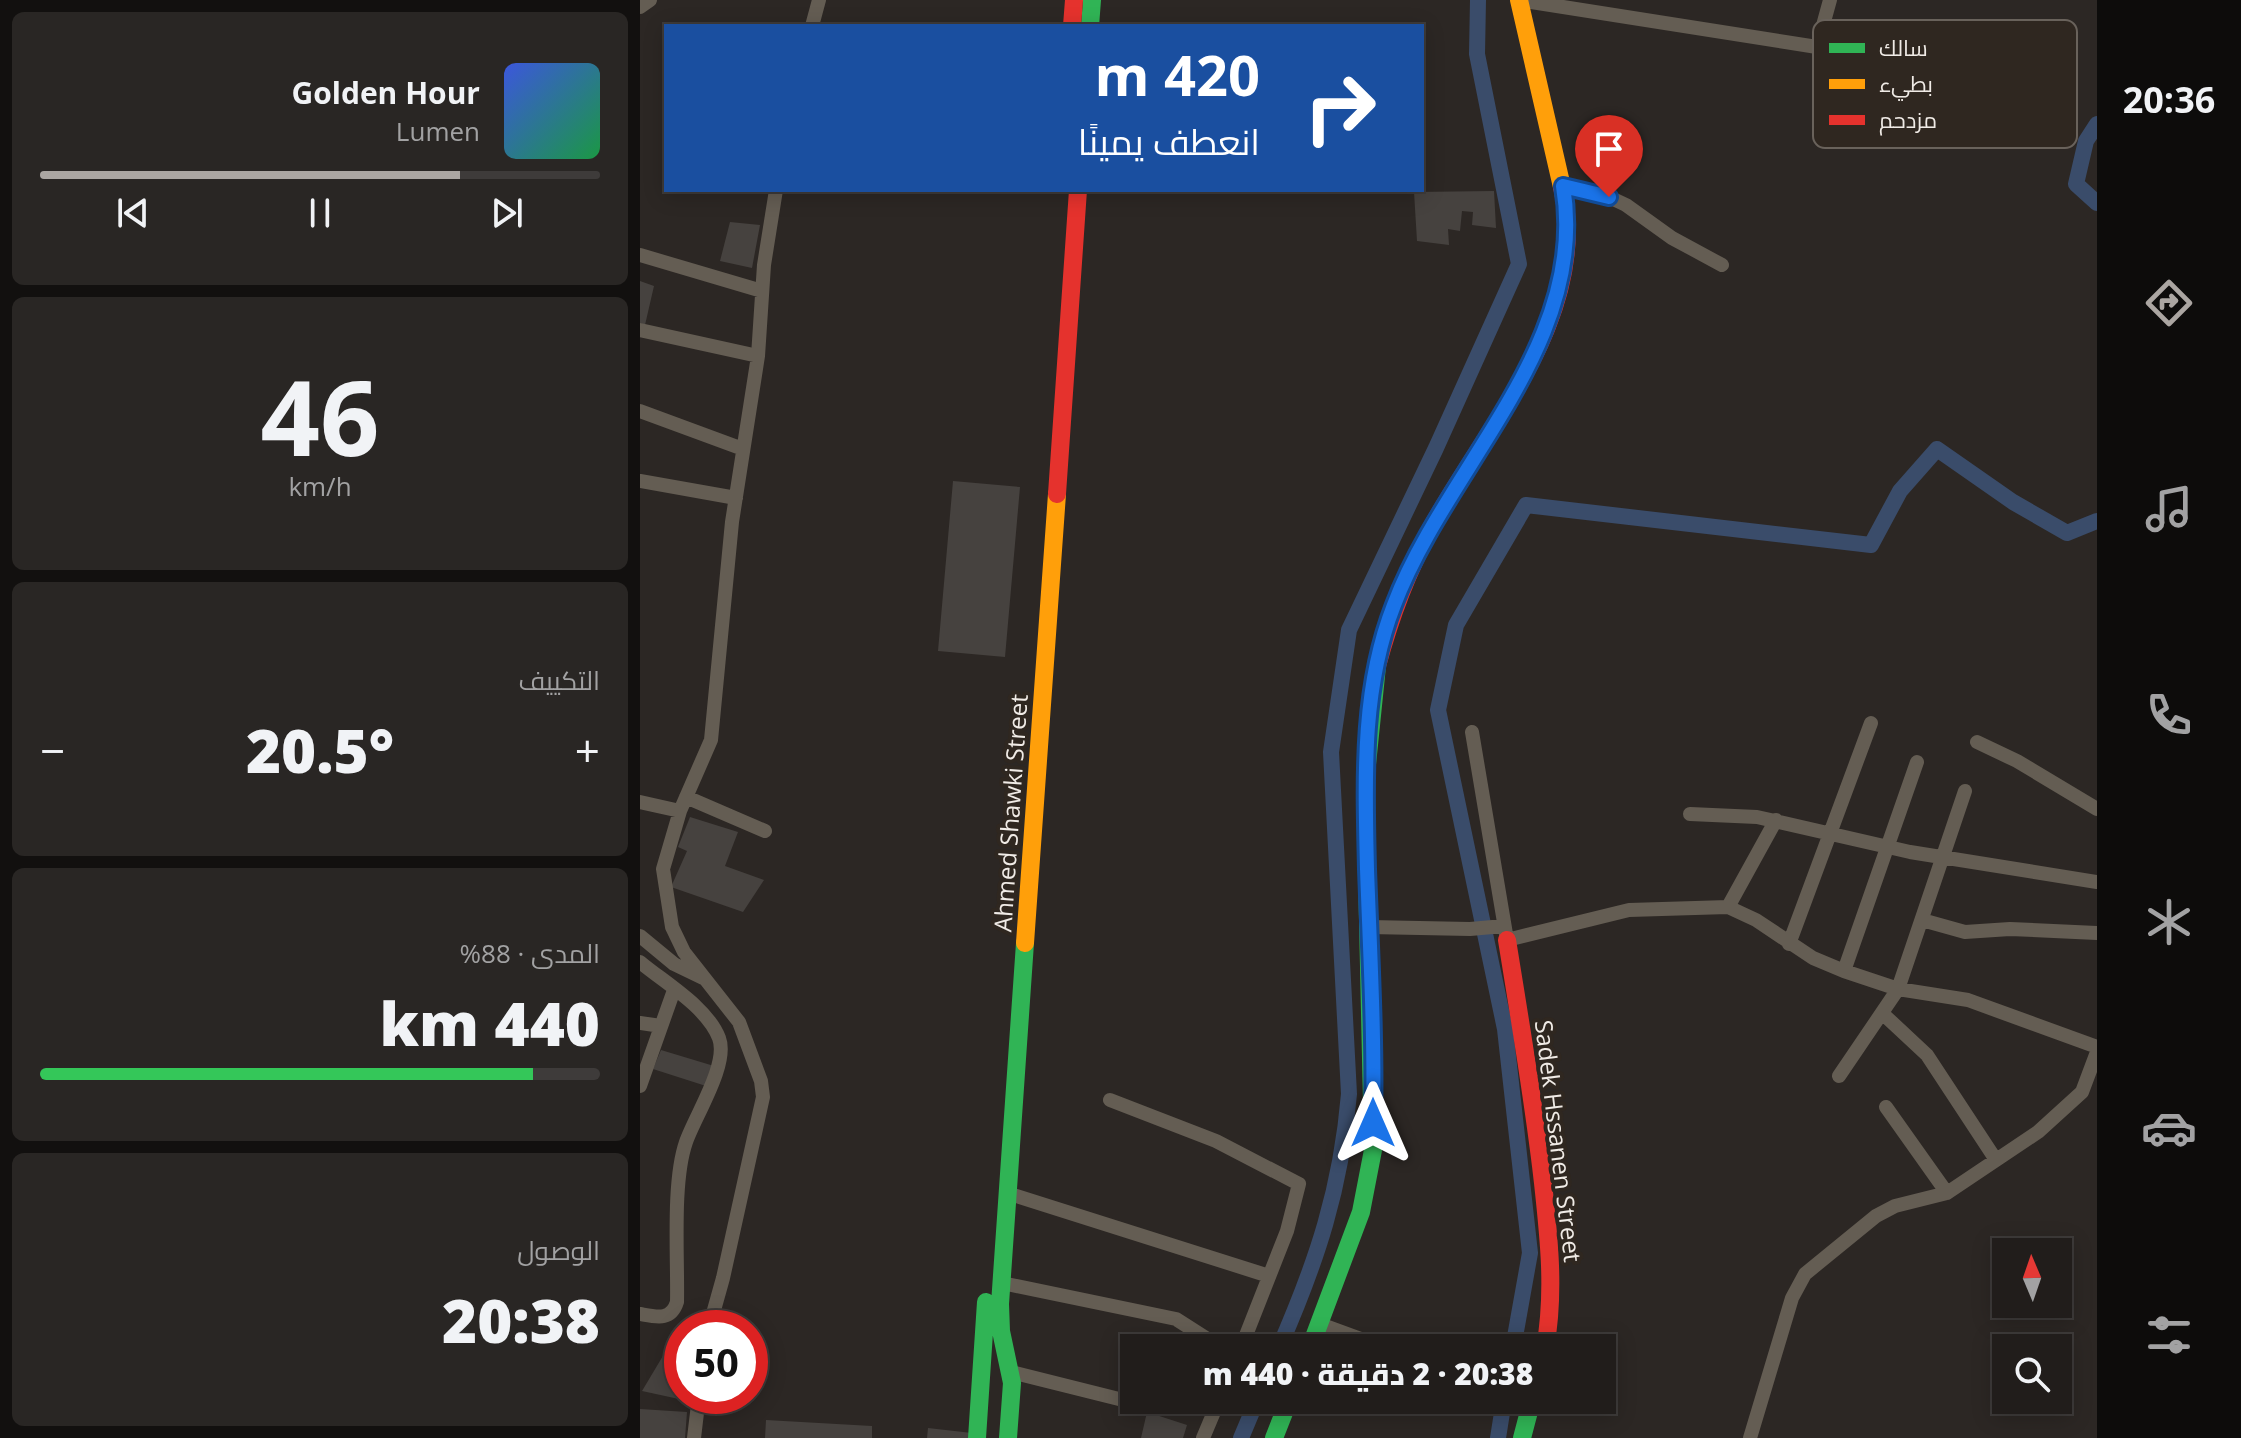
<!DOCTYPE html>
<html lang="ar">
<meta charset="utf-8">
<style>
:root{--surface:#211d1b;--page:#292624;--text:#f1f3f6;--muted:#a2a2a3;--line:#3e3b3a;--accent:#aba6a2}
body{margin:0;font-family:"Open Sans",Cairo,sans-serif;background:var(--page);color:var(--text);direction:rtl;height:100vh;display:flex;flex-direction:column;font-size:30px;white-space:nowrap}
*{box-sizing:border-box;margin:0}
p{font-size:26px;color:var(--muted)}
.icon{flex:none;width:44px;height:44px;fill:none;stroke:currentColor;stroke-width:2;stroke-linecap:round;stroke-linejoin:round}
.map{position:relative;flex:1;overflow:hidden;direction:ltr}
.sheet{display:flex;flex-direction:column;gap:12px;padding:12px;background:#12100f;width:640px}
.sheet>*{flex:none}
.top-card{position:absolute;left:24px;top:24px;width:760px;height:168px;border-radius:0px;box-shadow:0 4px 20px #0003,0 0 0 2px var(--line);direction:rtl;background:#1a4fa0;color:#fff;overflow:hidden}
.needle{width:52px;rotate:358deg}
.controls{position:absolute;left:1352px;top:1238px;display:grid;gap:16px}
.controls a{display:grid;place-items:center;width:80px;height:80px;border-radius:0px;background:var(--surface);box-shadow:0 4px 20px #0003,0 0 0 2px var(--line);font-size:40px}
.speed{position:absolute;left:24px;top:1310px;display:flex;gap:16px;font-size:40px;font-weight:700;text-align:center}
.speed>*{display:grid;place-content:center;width:104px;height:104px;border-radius:50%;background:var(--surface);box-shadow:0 4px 20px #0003,0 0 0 2px var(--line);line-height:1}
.speed .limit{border:12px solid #d22;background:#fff;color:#111}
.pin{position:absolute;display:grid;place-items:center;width:68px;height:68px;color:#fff;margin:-82px -34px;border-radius:50% 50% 50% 0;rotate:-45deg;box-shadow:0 0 8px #0007}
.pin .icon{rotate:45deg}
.me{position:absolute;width:88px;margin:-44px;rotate:0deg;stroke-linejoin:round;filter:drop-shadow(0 0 6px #0008)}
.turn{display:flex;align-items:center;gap:28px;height:168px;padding:0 32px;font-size:36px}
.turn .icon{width:104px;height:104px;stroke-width:2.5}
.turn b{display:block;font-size:56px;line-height:68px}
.big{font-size:60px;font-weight:800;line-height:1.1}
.sheet .card{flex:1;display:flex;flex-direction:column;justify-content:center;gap:12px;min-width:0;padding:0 28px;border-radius:12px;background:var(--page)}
.sheet .dial{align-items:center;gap:0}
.dial b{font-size:104px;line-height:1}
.song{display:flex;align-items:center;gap:24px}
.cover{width:96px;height:96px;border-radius:12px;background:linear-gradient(135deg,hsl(230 70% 55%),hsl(140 70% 35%))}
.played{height:8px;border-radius:4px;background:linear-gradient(90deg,var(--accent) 75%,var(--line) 75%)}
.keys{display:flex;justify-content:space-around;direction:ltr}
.heat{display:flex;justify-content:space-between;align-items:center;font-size:44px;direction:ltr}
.charge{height:12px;border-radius:6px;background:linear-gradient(90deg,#34c759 88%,var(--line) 0)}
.trip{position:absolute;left:480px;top:1334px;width:496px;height:80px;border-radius:0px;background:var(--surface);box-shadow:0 4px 20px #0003,0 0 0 2px var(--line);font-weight:800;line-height:80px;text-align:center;direction:rtl}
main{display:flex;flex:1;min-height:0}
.dock{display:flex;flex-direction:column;width:144px;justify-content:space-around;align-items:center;background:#0d0c0b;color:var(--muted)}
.dock .icon{width:56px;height:56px}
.dock .current{color:var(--accent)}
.dock b{font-size:36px;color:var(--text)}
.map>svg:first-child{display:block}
</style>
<main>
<nav class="dock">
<b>20:36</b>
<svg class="icon current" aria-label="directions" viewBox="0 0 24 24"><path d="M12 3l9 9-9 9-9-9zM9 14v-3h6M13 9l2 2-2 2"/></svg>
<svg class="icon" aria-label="music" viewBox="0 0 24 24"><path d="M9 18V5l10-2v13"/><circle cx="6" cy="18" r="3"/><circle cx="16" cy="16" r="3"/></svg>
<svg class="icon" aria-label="phone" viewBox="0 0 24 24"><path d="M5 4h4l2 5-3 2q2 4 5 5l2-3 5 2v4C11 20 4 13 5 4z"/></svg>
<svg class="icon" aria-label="climate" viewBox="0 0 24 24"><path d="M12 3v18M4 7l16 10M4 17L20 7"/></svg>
<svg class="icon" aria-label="car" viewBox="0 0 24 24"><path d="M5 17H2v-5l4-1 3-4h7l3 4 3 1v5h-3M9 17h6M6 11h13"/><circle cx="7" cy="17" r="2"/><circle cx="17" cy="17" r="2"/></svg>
<svg class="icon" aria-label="filters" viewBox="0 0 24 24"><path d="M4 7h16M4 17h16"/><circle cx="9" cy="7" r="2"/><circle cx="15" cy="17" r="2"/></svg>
</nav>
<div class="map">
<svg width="1457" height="1438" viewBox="0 0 1457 1438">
<rect width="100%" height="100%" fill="#2c2724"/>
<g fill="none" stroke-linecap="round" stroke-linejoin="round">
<path stroke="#3a4c6a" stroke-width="16" d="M 1457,124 L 1446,141 L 1436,184 L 1457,203
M 639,1348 C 677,1261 701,1189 709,1094 L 691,752 L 709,630 L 796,448 L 879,264 L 837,54 L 838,0
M 873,1348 L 890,1253 L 865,1029 L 798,710 L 816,625 L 886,505 L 1231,545 L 1260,491 L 1297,449 L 1373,502 L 1427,533 L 1457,521
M 601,1438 L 617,1400
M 858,1438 L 864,1400"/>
</g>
<path fill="#46423f" d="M 854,191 L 856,228 L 832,225 L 833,212 L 822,211 L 820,231 L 808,229 L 809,245 L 777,241 L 774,192 Z
M 90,222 L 120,225 L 112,268 L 80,261 Z
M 0,281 L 14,286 L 5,325 L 0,323 Z
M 313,481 L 380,487 L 365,657 L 298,651 Z
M 50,817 L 98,832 L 85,866 L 124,880 L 103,912 L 31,887 L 47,851 L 38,847 Z
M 21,1050 L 74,1066 L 66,1086 L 13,1069 Z
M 42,1324 L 52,1326 L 42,1328 L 42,1396 L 48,1396 L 48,1401 L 2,1391 Z
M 0,1409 L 47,1412 L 45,1438 L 0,1438 Z
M 507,1412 L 547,1425 L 543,1438 L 501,1438 Z
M 126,1420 L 232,1426 L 232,1438 L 125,1438 Z
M 288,1428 L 332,1433 L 332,1438 L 287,1438 Z"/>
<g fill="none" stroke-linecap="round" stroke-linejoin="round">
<path stroke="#645d53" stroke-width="14" d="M 879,0 L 1177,47 L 1411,97
M 0,7 L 10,0
M 172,26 L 179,0
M 1177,47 L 1190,0
M 923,186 L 969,197 L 986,205 L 1032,238 L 1082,265
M 0,255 L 122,291
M 0,330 L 118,356
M 0,411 L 103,449
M 0,481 L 96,498
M 832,732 L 867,940 L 989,910 L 1088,907 L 1116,920 L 1173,958 L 1204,971 L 1258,989 L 1328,1000 L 1457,1047
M 1337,742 L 1377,761 L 1457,809
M 46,797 L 125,831
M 0,802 L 40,811
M 1050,814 L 1117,817 L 1270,852 L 1457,882
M 1088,907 L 1136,820
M 1282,920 L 1325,932 L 1370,929 L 1457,933
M 729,927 L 830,929 L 864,926
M 0,936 L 34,964 L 63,978
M 1149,944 L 1231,723
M 0,962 C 25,983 67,1007 79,1038 C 89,1064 55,1116 46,1142 C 32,1182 38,1258 37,1302 C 31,1321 17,1317 0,1314
M 1204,971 L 1277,762
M 1243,1014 L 1287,1055 L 1356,1160
M 0,1023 L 21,1026
M 1199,1076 L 1258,989 L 1325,791
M 0,1086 L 34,990
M 470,1100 L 576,1141 L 659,1184 L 647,1231 L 601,1348
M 1246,1107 L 1307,1193
M 367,1193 L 629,1276
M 362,1283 L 536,1319 L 572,1342 L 596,1348
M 680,1324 L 721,1339
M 69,1328 L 83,1278 L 123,1097 L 121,1081 L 99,1022 L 44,952 L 32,927 L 23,869 L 40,811 L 71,740 L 92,522 L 118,356 L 124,265 L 136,190
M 371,1372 L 495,1403
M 54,1438 L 59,1396
M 563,1438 L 579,1400
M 1110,1438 L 1152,1298 L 1165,1274 L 1236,1216 L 1255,1206 L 1307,1193 L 1398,1132 L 1442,1092 L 1457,1052"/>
<path stroke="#30b455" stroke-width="18" d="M 450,26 L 452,0
M 670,1348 L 721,1212 L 733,1150 L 725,784 L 737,666
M 337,1438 L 346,1302
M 368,1438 L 372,1383 L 361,1331 L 360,1304 L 385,943
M 634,1438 L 649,1400
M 882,1438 L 892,1400"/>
<path stroke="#ff9f0a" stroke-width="18" d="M 879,0 L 922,187
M 385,943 L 417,494"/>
<path stroke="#e5322d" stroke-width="18" d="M 432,26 L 434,0
M 417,494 L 438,190
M 737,666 C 750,618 766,574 790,530 C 847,426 951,314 922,187
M 867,940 C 880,1021 894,1102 903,1183 C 909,1238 915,1293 905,1348"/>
</g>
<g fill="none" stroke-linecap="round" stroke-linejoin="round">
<defs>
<path id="route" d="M 733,1123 C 735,1039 730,953 727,869 C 725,780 721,689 754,605 C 806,467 950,344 923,186 L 969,197"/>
</defs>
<use href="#route" stroke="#114b97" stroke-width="20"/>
<use href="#route" stroke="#1a73e8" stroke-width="14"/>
</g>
<g text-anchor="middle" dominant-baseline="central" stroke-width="8" stroke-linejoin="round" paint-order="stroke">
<g font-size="24" fill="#f0ebe6" stroke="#2f2720">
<text transform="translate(370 813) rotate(-86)">Ahmed Shawki Street</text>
<text transform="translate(919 1141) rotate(83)">Sadek Hssanen Street</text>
</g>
</g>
<rect x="1173" y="20" width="264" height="128" rx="12" fill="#2f2720" stroke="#69625b" stroke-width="2"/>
<rect x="1189" y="43" width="36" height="10" fill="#30b455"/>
<rect x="1189" y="79" width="36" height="10" fill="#ff9f0a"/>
<rect x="1189" y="115" width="36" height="10" fill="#e5322d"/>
<g font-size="22" fill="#f0ebe6">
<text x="1239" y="56">سالك</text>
<text x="1239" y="92">بطيء</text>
<text x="1239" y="128">مزدحم</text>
</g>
</svg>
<div class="controls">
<a><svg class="needle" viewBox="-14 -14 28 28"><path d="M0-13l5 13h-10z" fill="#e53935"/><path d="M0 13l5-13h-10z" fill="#a2a2a3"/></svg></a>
<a><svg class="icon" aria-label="search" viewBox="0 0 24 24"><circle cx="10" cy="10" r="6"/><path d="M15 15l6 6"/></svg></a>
</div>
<div class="speed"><div class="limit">50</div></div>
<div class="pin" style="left:969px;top:197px;background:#d93025"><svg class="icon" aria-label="arrive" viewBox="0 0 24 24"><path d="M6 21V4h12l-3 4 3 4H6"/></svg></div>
<svg class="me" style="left:733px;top:1123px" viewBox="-20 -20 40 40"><path d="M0-17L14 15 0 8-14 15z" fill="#1a73e8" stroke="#fff" stroke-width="4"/></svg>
<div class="trip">20:38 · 2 دقيقة · 440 m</div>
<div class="top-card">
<div class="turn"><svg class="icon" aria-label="right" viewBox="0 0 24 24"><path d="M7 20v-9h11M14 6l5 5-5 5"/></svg><div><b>420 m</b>انعطف يمينًا</div></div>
</div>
</div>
<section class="sheet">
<div class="card">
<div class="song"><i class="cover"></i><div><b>Golden Hour</b><p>Lumen</p></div></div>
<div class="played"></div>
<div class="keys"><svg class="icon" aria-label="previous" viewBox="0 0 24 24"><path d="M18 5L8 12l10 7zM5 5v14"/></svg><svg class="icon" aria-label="pause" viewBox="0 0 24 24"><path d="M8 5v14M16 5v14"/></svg><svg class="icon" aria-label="next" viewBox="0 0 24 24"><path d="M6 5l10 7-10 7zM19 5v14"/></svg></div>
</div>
<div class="card dial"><b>46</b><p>km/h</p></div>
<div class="card"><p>التكييف</p>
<div class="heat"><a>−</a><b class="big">20.5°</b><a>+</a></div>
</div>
<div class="card"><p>المدى · 88%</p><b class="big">440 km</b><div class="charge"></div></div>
<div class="card"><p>الوصول</p><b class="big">20:38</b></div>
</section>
</main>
